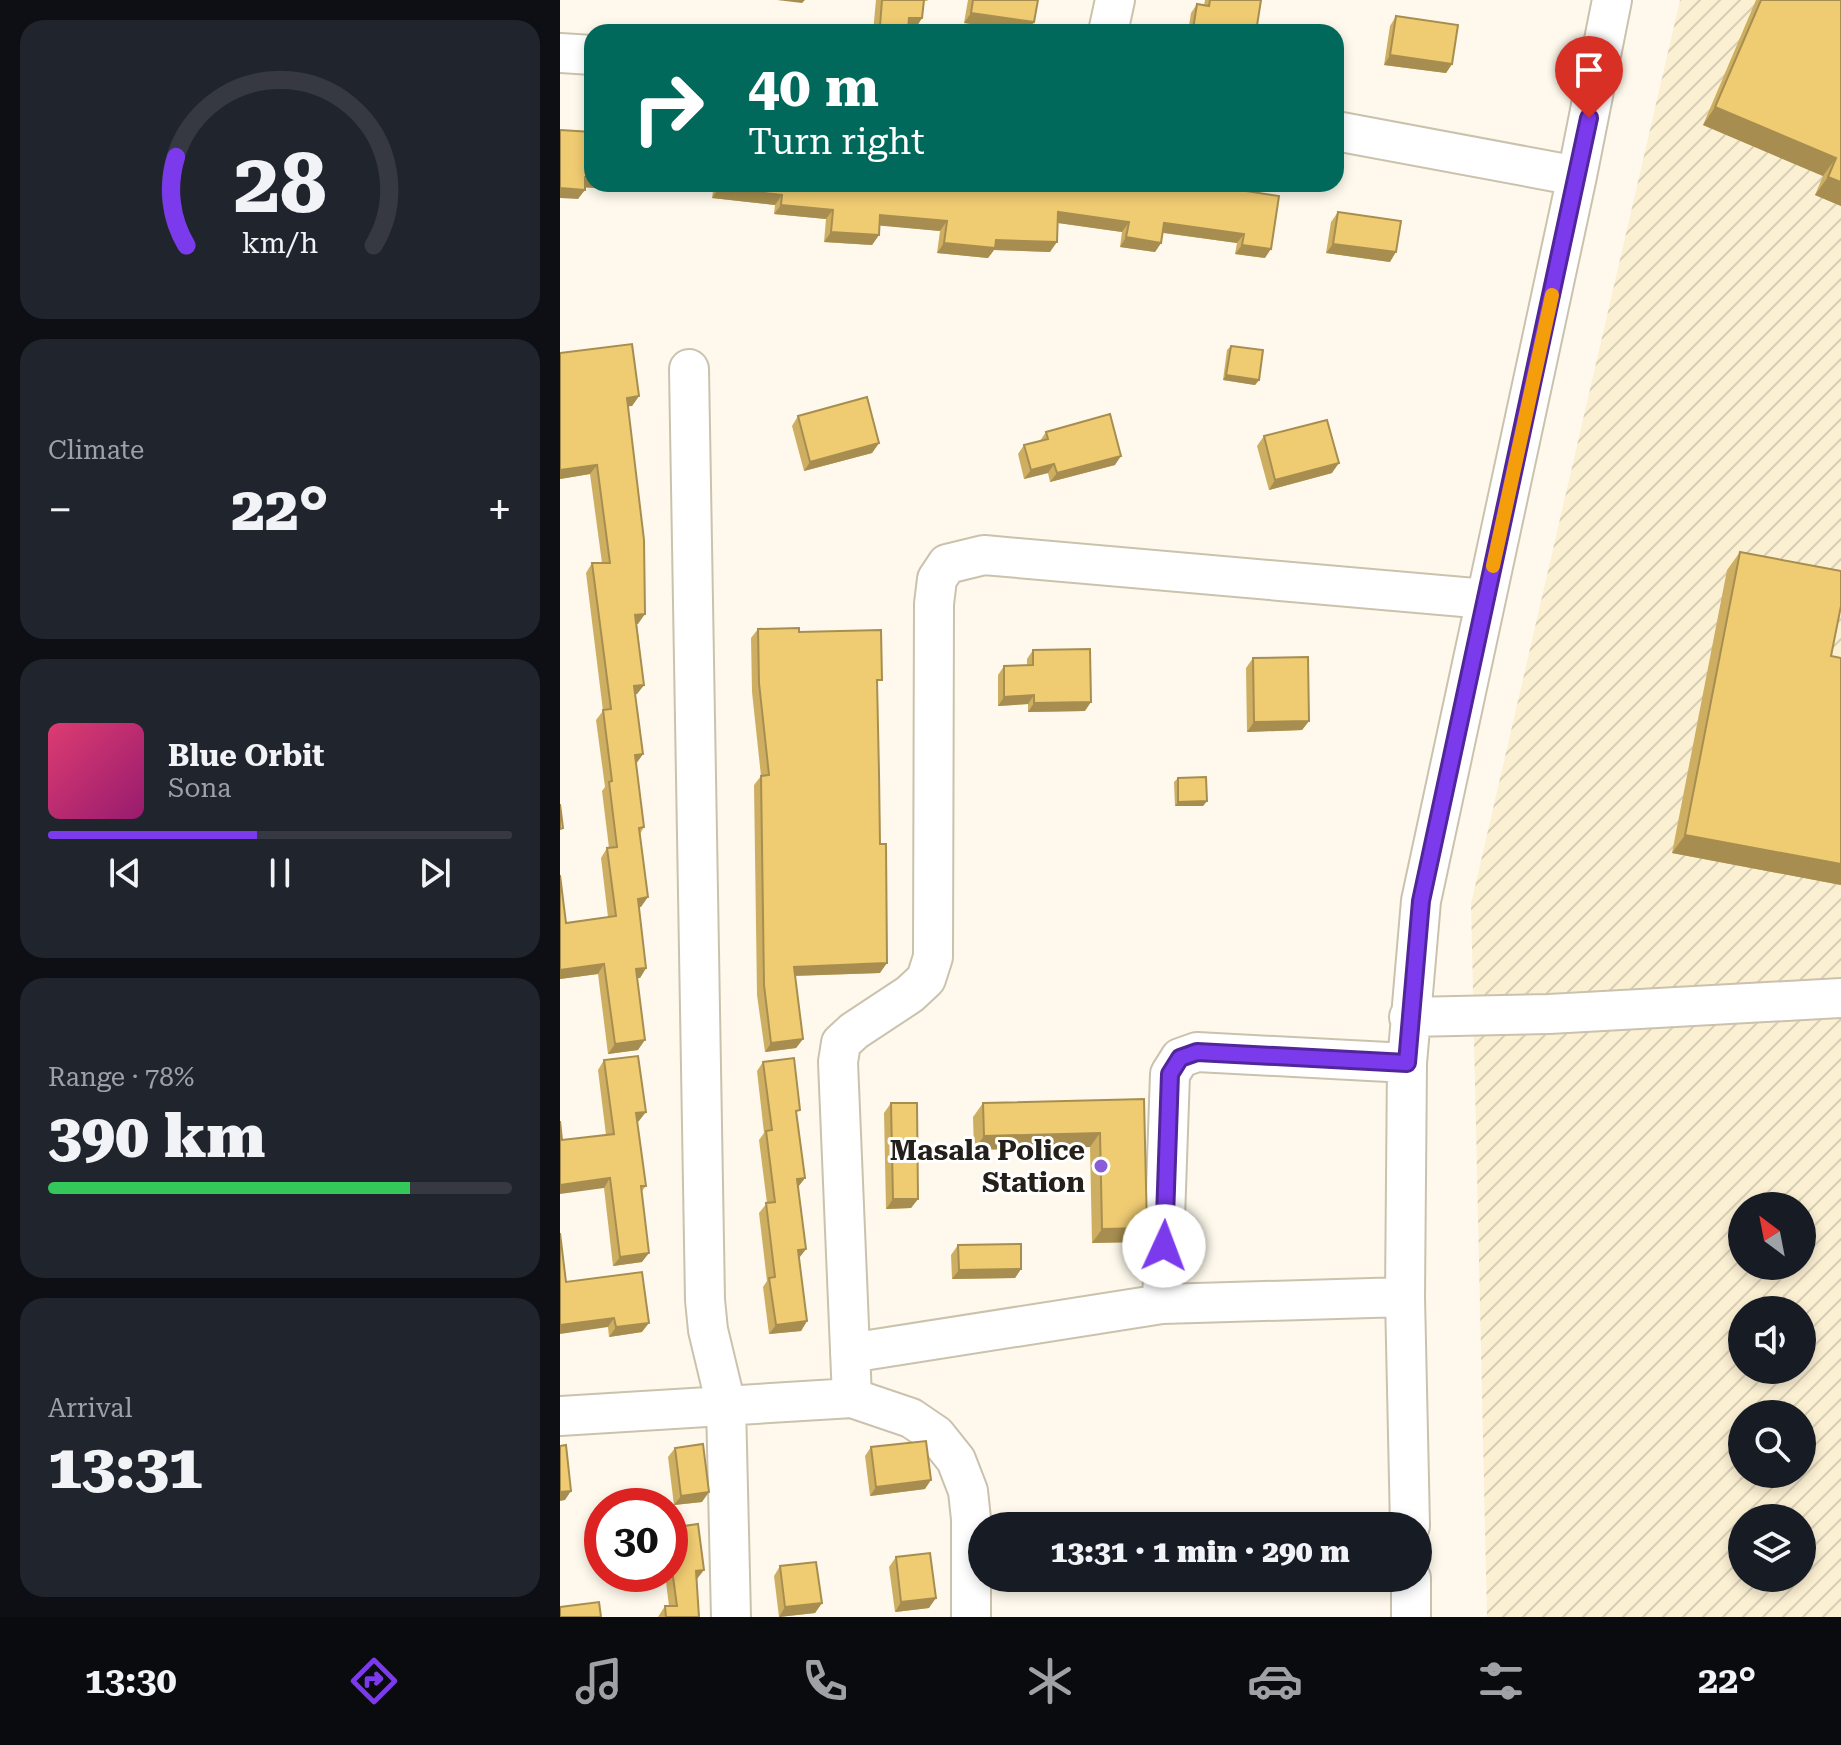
<!DOCTYPE html>
<meta charset="utf-8">
<style>
:root{--surface:#171b24;--page:#20242c;--text:#f1f3f6;--muted:#9ea1a6;--line:#363941;--accent:#7c3aed}
body{margin:0;font-family:"Roboto Serif",serif;background:var(--page);color:var(--text);height:100vh;display:flex;flex-direction:column;font-size:30px;white-space:nowrap}
*{box-sizing:border-box;margin:0}
p{font-size:26px;color:var(--muted)}
.icon{flex:none;width:44px;height:44px;fill:none;stroke:currentColor;stroke-width:2;stroke-linecap:round;stroke-linejoin:round}
.map{position:relative;flex:1;overflow:hidden}
.drawer{display:flex;flex-direction:column;gap:20px;padding:20px;background:#0d0f14;width:560px}
.drawer>*{flex:none}
.banner{position:absolute;left:24px;top:24px;width:760px;height:168px;border-radius:24px;box-shadow:0 4px 12px #0003;background:#00695c;color:#fff;overflow:hidden}
.needle{width:52px;rotate:328deg}
.fabs{position:absolute;left:1168px;top:1192px;display:grid;gap:16px}
.fabs a{display:grid;place-items:center;width:88px;height:88px;border-radius:50%;background:var(--surface);box-shadow:0 4px 12px #0003;font-size:40px}
.speed{position:absolute;left:24px;top:1488px;display:flex;gap:16px;font-size:40px;font-weight:700;text-align:center}
.speed>*{display:grid;place-content:center;width:104px;height:104px;border-radius:50%;background:var(--surface);box-shadow:0 4px 12px #0003;line-height:1}
.speed .limit{border:12px solid #d22;background:#fff;color:#111}
.pin{position:absolute;display:grid;place-items:center;width:68px;height:68px;color:#fff;margin:-82px -34px;border-radius:50% 50% 50% 0;rotate:-45deg;box-shadow:0 0 8px #0007}
.pin .icon{rotate:45deg}
.me{position:absolute;width:88px;margin:-44px;rotate:2deg;stroke-linejoin:round;filter:drop-shadow(0 0 6px #0008)}
.turn{display:flex;align-items:center;gap:28px;height:168px;padding:0 32px;font-size:36px}
.turn .icon{width:104px;height:104px;stroke-width:2.5}
.turn b{display:block;font-size:56px;line-height:68px}
.big{font-size:60px;font-weight:800;line-height:1.1}
.drawer .card{flex:1;display:flex;flex-direction:column;justify-content:center;gap:12px;min-width:0;padding:0 28px;border-radius:24px;background:var(--page)}
.drawer .dial{align-items:center;gap:0}
.dial svg{height:208px;overflow:visible;fill:none;stroke:var(--line);stroke-width:7;stroke-linecap:round;text-anchor:middle}
.dial text{fill:var(--text);stroke:none}
.song{display:flex;align-items:center;gap:24px}
.cover{width:96px;height:96px;border-radius:12px;background:linear-gradient(135deg,hsl(340 70% 55%),hsl(320 70% 35%))}
.played{height:8px;border-radius:4px;background:linear-gradient(90deg,var(--accent) 45%,var(--line) 45%)}
.keys{display:flex;justify-content:space-around;direction:ltr}
.heat{display:flex;justify-content:space-between;align-items:center;font-size:44px;direction:ltr}
.charge{height:12px;border-radius:6px;background:linear-gradient(90deg,#34c759 78%,var(--line) 0)}
.trip{position:absolute;left:408px;top:1512px;width:464px;height:80px;border-radius:40px;background:var(--surface);box-shadow:0 4px 12px #0003;font-weight:800;line-height:80px;text-align:center}
.tab-bar{display:flex;height:128px;justify-content:space-around;align-items:center;background:#090b0e;color:var(--muted)}
.tab-bar .icon{width:56px;height:56px}
.tab-bar .selected{color:var(--accent)}
.tab-bar b{font-size:36px;color:var(--text)}
main{display:flex;flex:1;min-height:0}
.map>svg:first-child{display:block}
</style>
<main>
<section class="drawer">
<div class="card dial"><svg viewBox="0 0 100 80">
<path d="M14 69A42 42 0 1 1 86 69"/>
<path d="M14 69A42 42 0 0 1 10 35" stroke="#7c3aed"/>
<text x="50" y="56" font-size="32" font-weight="700">28</text>
<text x="50" y="72" font-size="11">km/h</text>
</svg></div>
<div class="card"><p>Climate</p>
<div class="heat"><a>−</a><b class="big">22°</b><a>+</a></div>
</div>
<div class="card">
<div class="song"><i class="cover"></i><div><b>Blue Orbit</b><p>Sona</p></div></div>
<div class="played"></div>
<div class="keys"><svg class="icon" aria-label="previous" viewBox="0 0 24 24"><path d="M18 5L8 12l10 7zM5 5v14"/></svg><svg class="icon" aria-label="pause" viewBox="0 0 24 24"><path d="M8 5v14M16 5v14"/></svg><svg class="icon" aria-label="next" viewBox="0 0 24 24"><path d="M6 5l10 7-10 7zM19 5v14"/></svg></div>
</div>
<div class="card"><p>Range · 78%</p><b class="big">390 km</b><div class="charge"></div></div>
<div class="card"><p>Arrival</p><b class="big">13:31</b></div>
</section>
<div class="map">
<svg width="1281" height="1617" viewBox="0 0 1281 1617">
<defs>
<pattern id="industrial-furrows" width="10" height="10" patternUnits="userSpaceOnUse" patternTransform="scale(2)"><rect width="10" height="10" fill="#fcf0d3"/><path d="M-1 1l2-2M0 10L10 0M9 11l2-2" fill="none" stroke="#d8ceb5"/></pattern>
</defs>
<rect width="100%" height="100%" fill="#fef9ec"/>
<path fill="url(#industrial-furrows)" fill-rule="evenodd" d="M 1120,0 L 1281,0 L 1281,1617 L 927,1617 L 911,904 ZM 1182,1206 L 1242,1206 L 1242,1266 L 1182,1266 ZM 1182,1310 L 1242,1310 L 1242,1370 L 1182,1370 ZM 1182,1414 L 1242,1414 L 1242,1474 L 1182,1474 ZM 1182,1518 L 1242,1518 L 1242,1578 L 1182,1578 Z"/>
<g fill="none" stroke-linecap="round" stroke-linejoin="round">
<defs>
<path id="minor" d="M 548,32 L 555,0
M 0,53 L 32,55
M 776,131 L 1017,176
M 129,369 L 145,1300 L 148,1330 L 166,1405 L 171,1617
M 849,1017 L 989,1014 L 1281,998
M 602,1304 L 610,1074 L 620,1058 L 637,1052 L 847,1063
M 290,1353 L 602,1304 L 845,1297
M 292,1398 L 278,1062 L 281,1043 L 294,1031 L 350,994 L 366,979 L 373,957 L 374,604 L 377,579 L 387,564 L 424,555 L 926,599
M 0,1416 L 292,1398 L 351,1418 L 376,1435 L 396,1460 L 408,1491 L 411,1519 L 411,1617
M 850,1526 L 845,1297 L 847,1063 L 861,901 L 1017,176 L 1052,0
M 851,1578 L 851,1617"/>
</defs>
<use href="#minor" stroke="#cbc2ae" stroke-width="42"/>
<use href="#minor" stroke="#fff" stroke-width="38"/>
</g>
<path fill="#ceaf62" d="M 316,0 L 368,0 L 367,1 L 364,1 L 356,28 L 348,28 L 346,32 L 313,32 Z
M 408,0 L 478,0 L 468,32 L 404,23 Z
M 645,0 L 701,0 L 696,32 L 628,32 L 631,13 L 637,4 L 644,5 Z
M 1196,0 L 1281,0 L 1281,206 L 1255,195 L 1263,176 L 1143,125 Z
M 836,16 L 892,64 L 886,73 L 824,65 L 830,26 Z
M 154,184 L 348,184 L 348,186 L 379,189 L 379,184 L 611,184 L 624,186 L 624,184 L 666,184 L 666,188 L 705,258 L 675,254 L 677,243 L 603,233 L 601,243 L 595,252 L 560,247 L 562,232 L 498,223 L 490,252 L 434,250 L 428,258 L 377,253 L 380,231 L 319,225 L 319,235 L 312,245 L 264,242 L 266,219 L 214,214 L 215,205 L 152,198 Z
M 778,212 L 830,262 L 766,253 L 771,222 Z
M 671,346 L 699,380 L 695,385 L 663,380 L 667,350 Z
M 0,353 L 79,396 L 72,406 L 68,406 L 78,624 L 77,624 L 84,685 L 77,694 L 75,694 L 83,754 L 76,763 L 84,827 L 80,834 L 81,907 L 79,907 L 86,968 L 80,978 L 77,978 L 78,1050 L 48,1054 L 38,974 L 0,979 L 0,875 L 6,923 L 48,917 L 41,858 L 47,848 L 49,848 L 42,791 L 45,787 L 36,720 L 43,711 L 26,573 L 32,563 L 42,563 L 30,474 L 0,479 Z
M 238,416 L 319,443 L 312,453 L 244,471 L 232,426 Z
M 486,432 L 555,465 L 490,482 L 488,473 L 464,479 L 458,454 L 464,445 L 480,441 Z
M 704,436 L 772,473 L 709,490 L 697,446 Z
M 1180,552 L 1271,656 L 1281,658 L 1281,885 L 1112,853 L 1167,570 Z
M 198,629 L 239,632 L 317,686 L 320,973 L 235,976 L 243,1039 L 236,1048 L 205,1052 L 197,995 L 194,785 L 201,776 L 192,692 L 191,638 Z
M 473,650 L 525,711 L 468,712 L 468,704 L 438,706 L 438,675 L 444,666 L 467,665 L 467,659 Z
M 693,658 L 749,721 L 742,730 L 687,732 L 686,668 Z
M 618,778 L 647,801 L 643,806 L 615,806 L 614,782 Z
M 44,1060 L 79,1121 L 77,1122 L 86,1186 L 82,1191 L 82,1262 L 53,1266 L 44,1188 L 2,1140 L 46,1135 L 38,1070 Z
M 203,1062 L 237,1115 L 245,1178 L 238,1187 L 246,1249 L 239,1258 L 247,1321 L 241,1331 L 209,1334 L 203,1287 L 207,1281 L 199,1213 L 207,1203 L 199,1140 L 204,1133 L 197,1071 Z
M 584,1099 L 587,1228 L 577,1242 L 532,1243 L 530,1147 L 414,1150 L 413,1117 L 423,1103 Z
M 331,1103 L 358,1199 L 351,1208 L 326,1209 L 324,1113 Z
M 398,1245 L 461,1269 L 455,1278 L 392,1279 L 391,1255 Z
M 6,1282 L 82,1332 L 49,1337 L 48,1327 Z
M 311,1447 L 365,1489 L 310,1496 L 305,1456 Z
M 115,1448 L 142,1502 L 114,1505 L 108,1457 Z
M 110,1528 L 137,1579 L 139,1617 L 98,1617 L 105,1606 L 109,1606 L 105,1574 L 110,1574 Z
M 336,1557 L 369,1608 L 335,1612 L 329,1567 Z
M 220,1566 L 262,1603 L 255,1613 L 219,1617 L 214,1576 Z"/>
<path fill="#a78e50" d="M 217,0 L 245,0 L 242,3 Z
M 411,13 L 474,22 L 468,32 L 404,23 Z
M 349,18 L 362,18 L 356,28 L 342,27 Z
M 320,26 L 348,29 L 346,32 L 316,32 Z
M 633,29 L 657,32 L 631,32 Z
M 830,55 L 892,64 L 886,73 L 824,65 Z
M 1155,107 L 1276,158 L 1263,176 L 1143,125 Z
M 25,177 L 32,178 L 32,184 L 81,184 L 76,191 L 19,187 Z
M 1268,177 L 1281,182 L 1281,206 L 1255,195 Z
M 0,188 L 25,190 L 18,199 L 0,198 Z
M 159,188 L 222,195 L 215,205 L 152,198 Z
M 221,205 L 273,210 L 266,219 L 214,214 Z
M 498,212 L 569,222 L 562,232 L 491,222 Z
M 320,215 L 387,221 L 380,231 L 313,225 Z
M 604,223 L 684,234 L 677,243 L 598,232 Z
M 271,232 L 319,235 L 312,245 L 264,242 Z
M 566,237 L 601,243 L 595,252 L 560,247 Z
M 436,240 L 497,242 L 490,252 L 434,250 L 428,258 L 377,253 L 384,243 Z
M 773,244 L 836,252 L 830,262 L 766,253 Z
M 682,245 L 711,249 L 705,258 L 675,254 Z
M 666,375 L 699,380 L 695,385 L 663,380 Z
M 79,396 L 72,406 L 61,407 L 67,398 Z
M 319,443 L 312,453 L 244,471 L 250,462 Z
M 561,456 L 555,465 L 490,482 L 497,473 Z
M 779,463 L 772,473 L 709,490 L 715,480 Z
M 494,464 L 488,473 L 464,479 L 471,470 Z
M 37,465 L 30,474 L 0,479 L 0,470 Z
M 85,614 L 78,624 L 69,624 L 75,615 Z
M 84,685 L 77,694 L 68,695 L 74,686 Z
M 474,695 L 468,704 L 438,706 L 444,697 Z
M 531,702 L 525,711 L 468,712 L 474,703 Z
M 749,721 L 742,730 L 687,732 L 694,722 Z
M 83,754 L 76,764 L 75,755 Z
M 647,801 L 643,806 L 615,806 L 618,802 Z
M 1125,835 L 1281,864 L 1281,885 L 1112,853 Z
M 88,897 L 81,907 L 71,908 L 78,899 Z
M 327,963 L 320,973 L 227,976 L 234,967 Z
M 44,964 L 38,974 L 0,979 L 0,970 Z
M 86,968 L 80,978 L 69,979 L 76,969 Z
M 243,1039 L 236,1048 L 205,1052 L 211,1043 Z
M 85,1040 L 78,1050 L 48,1054 L 55,1044 Z
M 86,1112 L 79,1121 L 70,1123 L 76,1113 Z
M 540,1133 L 530,1147 L 414,1150 L 424,1136 Z
M 50,1178 L 44,1188 L 0,1194 L 0,1185 Z
M 245,1178 L 238,1187 L 237,1179 Z
M 333,1199 L 358,1199 L 351,1208 L 326,1209 Z
M 587,1228 L 577,1242 L 532,1243 L 542,1229 Z
M 246,1249 L 239,1258 L 238,1250 Z
M 89,1253 L 82,1262 L 53,1266 L 60,1257 Z
M 461,1269 L 455,1278 L 392,1279 L 399,1270 Z
M 54,1318 L 48,1327 L 0,1334 L 0,1325 Z
M 247,1321 L 241,1331 L 209,1334 L 216,1325 Z
M 89,1323 L 82,1332 L 49,1337 L 56,1327 Z
M 371,1480 L 365,1489 L 310,1496 L 316,1487 Z
M 11,1491 L 5,1500 L 0,1501 L 0,1492 Z
M 149,1492 L 142,1502 L 114,1505 L 121,1496 Z
M 144,1570 L 137,1579 L 136,1571 Z
M 376,1598 L 369,1608 L 335,1612 L 341,1602 Z
M 262,1603 L 255,1613 L 219,1617 L 225,1607 Z"/>
<path fill="#efcb72" stroke="#a78e50" stroke-width="2" d="M 322,0 L 364,0 L 362,18 L 349,18 L 348,29 L 320,26 Z
M 413,0 L 478,0 L 474,22 L 411,13 Z
M 650,0 L 701,0 L 696,32 L 657,32 L 633,29 L 637,4 L 649,6 Z
M 1201,0 L 1281,0 L 1281,182 L 1268,177 L 1276,158 L 1155,107 Z
M 836,16 L 898,25 L 892,64 L 830,55 Z
M 0,130 L 32,132 L 32,178 L 25,177 L 25,190 L 0,188 Z
M 160,184 L 348,184 L 348,186 L 384,190 L 385,184 L 611,184 L 629,187 L 629,184 L 666,184 L 666,188 L 719,196 L 711,249 L 682,245 L 684,234 L 604,223 L 601,243 L 566,237 L 569,222 L 498,212 L 497,242 L 436,240 L 435,248 L 384,243 L 387,221 L 320,215 L 319,235 L 271,232 L 273,210 L 221,205 L 222,195 L 159,188 Z
M 778,212 L 841,221 L 836,252 L 773,244 Z
M 72,344 L 79,396 L 67,398 L 84,540 L 85,614 L 75,615 L 84,685 L 74,686 L 83,754 L 75,755 L 84,827 L 79,828 L 88,897 L 78,899 L 86,968 L 76,969 L 85,1040 L 55,1044 L 44,964 L 0,970 L 0,875 L 6,923 L 56,916 L 47,848 L 57,847 L 49,782 L 52,781 L 43,710 L 51,709 L 32,563 L 50,563 L 37,465 L 0,470 L 0,353 Z
M 671,346 L 703,350 L 699,380 L 666,375 Z
M 307,397 L 319,443 L 250,462 L 238,416 Z
M 550,414 L 561,456 L 497,473 L 494,464 L 471,470 L 464,445 L 488,439 L 486,432 Z
M 767,420 L 779,463 L 715,480 L 704,436 Z
M 1180,552 L 1281,571 L 1281,606 L 1271,656 L 1281,658 L 1281,864 L 1125,835 Z
M 239,628 L 239,632 L 321,630 L 322,680 L 317,680 L 319,773 L 320,844 L 326,844 L 327,963 L 234,967 L 243,1039 L 211,1043 L 204,985 L 201,776 L 209,775 L 199,683 L 198,629 Z
M 530,649 L 531,702 L 474,703 L 474,695 L 444,697 L 444,666 L 473,665 L 473,650 Z
M 748,657 L 749,721 L 694,722 L 693,658 Z
M 646,777 L 647,801 L 618,802 L 618,778 Z
M 0,804 L 3,828 L 0,829 Z
M 78,1056 L 86,1112 L 76,1113 L 86,1186 L 81,1186 L 89,1253 L 60,1257 L 50,1178 L 0,1185 L 0,1121 L 2,1140 L 54,1134 L 44,1060 Z
M 234,1058 L 240,1110 L 236,1111 L 245,1178 L 237,1179 L 246,1249 L 238,1250 L 247,1321 L 216,1325 L 209,1278 L 215,1277 L 206,1203 L 215,1202 L 206,1131 L 212,1130 L 203,1062 Z
M 584,1099 L 587,1228 L 542,1229 L 540,1133 L 424,1136 L 423,1103 Z
M 331,1103 L 357,1103 L 358,1199 L 333,1199 Z
M 0,1233 L 6,1282 L 82,1272 L 89,1323 L 56,1327 L 54,1318 L 0,1325 Z
M 461,1244 L 461,1269 L 399,1270 L 398,1245 Z
M 366,1441 L 371,1480 L 316,1487 L 311,1447 Z
M 143,1444 L 149,1492 L 121,1496 L 115,1448 Z
M 6,1445 L 11,1491 L 0,1492 L 0,1446 Z
M 138,1524 L 144,1570 L 136,1571 L 139,1617 L 106,1617 L 105,1606 L 117,1606 L 110,1555 L 110,1528 Z
M 370,1553 L 376,1598 L 341,1602 L 336,1557 Z
M 256,1562 L 262,1603 L 225,1607 L 220,1566 Z
M 39,1602 L 41,1617 L 0,1617 L 0,1607 Z"/>
<g fill="none" stroke-linecap="round" stroke-linejoin="round">
<defs>
<path id="route" d="M 604,1246 L 610,1074 L 620,1058 L 637,1052 L 847,1063 L 861,901 L 1029,118"/>
</defs>
<use href="#route" stroke="#51269a" stroke-width="20"/>
<use href="#route" stroke="#7c3aed" stroke-width="14"/>
<path stroke="#f59e0b" stroke-width="14" d="M 933,566 L 992,295"/>
</g>
<circle fill="#885dd7" stroke="#fff" stroke-width="3" cx="541" cy="1166" r="8"/>
<g text-anchor="middle" dominant-baseline="central" stroke-width="6" stroke-linejoin="round" paint-order="stroke">
<g font-size="28" font-weight="bold" fill="#25211a" stroke="#fff" text-anchor="end">
<text x="525" y="1150">Masala Police<tspan x="525" dy="32">Station</tspan></text>
</g>
</g>
</svg>
<div class="fabs">
<a><svg class="needle" viewBox="-14 -14 28 28"><path d="M0-13l5 13h-10z" fill="#e53935"/><path d="M0 13l5-13h-10z" fill="#9ea1a6"/></svg></a>
<a><svg class="icon" aria-label="sound" viewBox="0 0 24 24"><path d="M4 9h4l5-4v14l-5-4H4zM17 9q2 3 0 6"/></svg></a>
<a><svg class="icon" aria-label="search" viewBox="0 0 24 24"><circle cx="10" cy="10" r="6"/><path d="M15 15l6 6"/></svg></a>
<a><svg class="icon" aria-label="layers" viewBox="0 0 24 24"><path d="M12 4l9 5-9 5-9-5zM3 14l9 5 9-5"/></svg></a>
</div>
<div class="speed"><div class="limit">30</div></div>
<div class="pin" style="left:1029px;top:118px;background:#d93025"><svg class="icon" aria-label="arrive" viewBox="0 0 24 24"><path d="M6 21V4h12l-3 4 3 4H6"/></svg></div>
<svg class="me" style="left:604px;top:1246px" viewBox="-20 -20 40 40"><circle r="19" fill="#fff"/><path d="M0-13L10 11 0 6-10 11z" fill="#7c3aed"/></svg>
<div class="trip">13:31 · 1 min · 290 m</div>
<div class="banner">
<div class="turn"><svg class="icon" aria-label="right" viewBox="0 0 24 24"><path d="M7 20v-9h11M14 6l5 5-5 5"/></svg><div><b>40 m</b>Turn right</div></div>
</div>
</div>
</main>
<nav class="tab-bar">
<b>13:30</b>
<svg class="icon selected" aria-label="directions" viewBox="0 0 24 24"><path d="M12 3l9 9-9 9-9-9zM9 14v-3h6M13 9l2 2-2 2"/></svg>
<svg class="icon" aria-label="music" viewBox="0 0 24 24"><path d="M9 18V5l10-2v13"/><circle cx="6" cy="18" r="3"/><circle cx="16" cy="16" r="3"/></svg>
<svg class="icon" aria-label="phone" viewBox="0 0 24 24"><path d="M5 4h4l2 5-3 2q2 4 5 5l2-3 5 2v4C11 20 4 13 5 4z"/></svg>
<svg class="icon" aria-label="climate" viewBox="0 0 24 24"><path d="M12 3v18M4 7l16 10M4 17L20 7"/></svg>
<svg class="icon" aria-label="car" viewBox="0 0 24 24"><path d="M5 17H2v-5l4-1 3-4h7l3 4 3 1v5h-3M9 17h6M6 11h13"/><circle cx="7" cy="17" r="2"/><circle cx="17" cy="17" r="2"/></svg>
<svg class="icon" aria-label="filters" viewBox="0 0 24 24"><path d="M4 7h16M4 17h16"/><circle cx="9" cy="7" r="2"/><circle cx="15" cy="17" r="2"/></svg>
<b>22°</b>
</nav>
